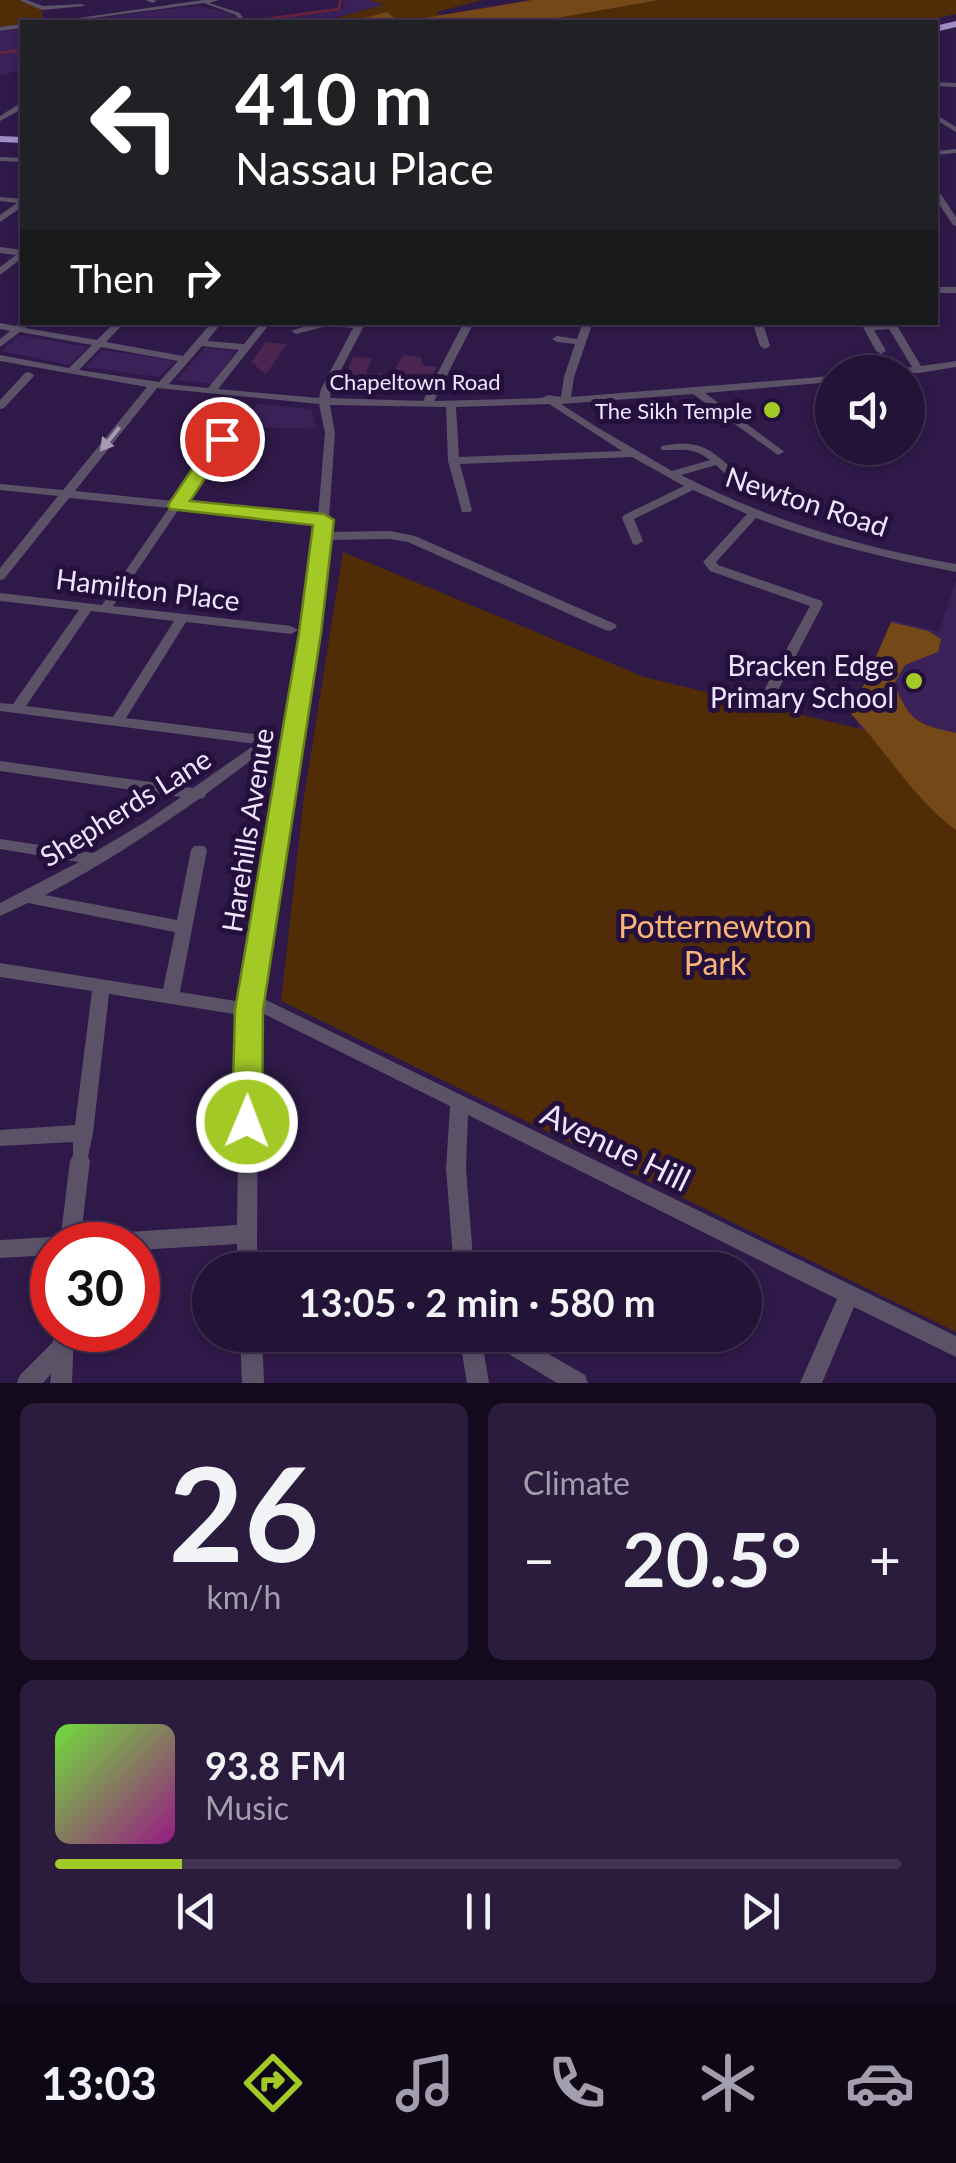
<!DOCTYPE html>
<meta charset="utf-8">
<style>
:root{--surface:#231336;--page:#2b1c3e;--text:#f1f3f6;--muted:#a39ead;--line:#403251;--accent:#a3c926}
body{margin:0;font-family:Lato,sans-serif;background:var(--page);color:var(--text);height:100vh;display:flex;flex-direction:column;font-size:38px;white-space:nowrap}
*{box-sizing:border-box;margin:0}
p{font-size:32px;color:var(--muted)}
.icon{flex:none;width:55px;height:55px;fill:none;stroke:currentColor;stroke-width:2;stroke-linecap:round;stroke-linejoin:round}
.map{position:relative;height:1383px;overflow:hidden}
.panel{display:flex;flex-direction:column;gap:20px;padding:20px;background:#130a1e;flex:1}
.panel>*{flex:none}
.top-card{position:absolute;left:20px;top:20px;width:918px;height:305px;border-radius:0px;box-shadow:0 2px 8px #0004,0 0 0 2px var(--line);background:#202124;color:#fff;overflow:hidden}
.fabs{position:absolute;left:815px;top:355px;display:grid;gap:20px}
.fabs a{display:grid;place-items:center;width:110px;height:110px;border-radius:50%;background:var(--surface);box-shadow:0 2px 8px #0004,0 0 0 2px var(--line);font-size:50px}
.speed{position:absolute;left:30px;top:1222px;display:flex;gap:20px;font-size:50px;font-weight:700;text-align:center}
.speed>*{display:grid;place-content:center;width:130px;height:130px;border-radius:50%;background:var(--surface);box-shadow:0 2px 8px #0004,0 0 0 2px var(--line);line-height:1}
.speed .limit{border:15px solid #d22;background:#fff;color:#111}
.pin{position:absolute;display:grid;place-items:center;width:85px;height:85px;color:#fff;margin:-42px;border:5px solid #fff;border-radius:50%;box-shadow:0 2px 10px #0007}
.me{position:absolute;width:110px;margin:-55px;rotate:1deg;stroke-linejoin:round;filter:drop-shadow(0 0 8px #0008)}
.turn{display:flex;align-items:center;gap:35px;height:210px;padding:0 50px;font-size:45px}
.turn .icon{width:130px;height:130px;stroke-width:2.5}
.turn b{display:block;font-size:70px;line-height:85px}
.then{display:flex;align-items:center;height:95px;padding:0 50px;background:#0003;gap:20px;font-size:38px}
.big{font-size:75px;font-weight:700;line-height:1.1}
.panel .card{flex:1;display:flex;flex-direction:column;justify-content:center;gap:15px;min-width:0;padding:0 35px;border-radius:15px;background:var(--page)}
.panel .dial{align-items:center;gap:0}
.dial b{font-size:130px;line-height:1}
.song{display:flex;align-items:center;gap:30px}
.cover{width:120px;height:120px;border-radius:15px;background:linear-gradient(135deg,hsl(100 70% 55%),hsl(310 70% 35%))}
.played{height:10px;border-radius:5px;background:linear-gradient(90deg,var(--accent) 15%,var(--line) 15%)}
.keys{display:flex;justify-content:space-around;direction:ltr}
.heat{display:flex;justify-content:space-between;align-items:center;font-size:55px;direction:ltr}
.panel .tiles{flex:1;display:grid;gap:20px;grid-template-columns:1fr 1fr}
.card:last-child{grid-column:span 2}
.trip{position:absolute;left:192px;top:1252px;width:570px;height:100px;border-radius:50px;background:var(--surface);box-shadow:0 2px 8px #0004,0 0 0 2px var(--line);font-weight:700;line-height:100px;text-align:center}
.tab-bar{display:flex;height:160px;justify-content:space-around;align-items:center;background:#0e0816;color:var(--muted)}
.tab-bar .icon{width:70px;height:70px}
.tab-bar .active{color:var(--accent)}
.tab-bar b{font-size:45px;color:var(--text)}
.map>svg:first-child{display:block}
</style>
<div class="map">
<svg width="956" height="1383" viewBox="0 0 956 1383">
<rect width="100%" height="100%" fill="#2f1948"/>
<path fill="#3a2157" d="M 346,0 L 369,0 L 386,5 L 315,22 L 249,22 L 340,10 L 345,6 L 339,2 Z
M 185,7 L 204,7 L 232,14 L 237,20 L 71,22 Z
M 22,29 L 22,70 L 0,75 L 0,32 Z
M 20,335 L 88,347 L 69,365 L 1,351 Z
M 206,347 L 235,351 L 212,384 L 176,380 Z
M 102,350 L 175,361 L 159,377 L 85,367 Z
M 257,404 L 311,409 L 316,429 L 240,427 Z
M 956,580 L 956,752 L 857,730 L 892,620 L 939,632 Z"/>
<path fill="#502d06" d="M 0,0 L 19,0 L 41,9 L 43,20 L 85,17 L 0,27 Z
M 369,0 L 482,0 L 436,12 L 441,15 L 398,22 L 391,18 L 357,21 L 382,22 L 321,22 L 384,5 Z
M 661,0 L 956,0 L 956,14 L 919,22 L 534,22 Z
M 343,552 L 644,677 L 956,752 L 956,1332 L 281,1001 L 304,797 Z"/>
<path fill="#754818" d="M 532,0 L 660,0 L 534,22 L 353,21 L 387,12 L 399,22 Z
M 891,622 L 928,631 L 941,639 L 938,652 L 905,665 L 894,684 C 911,722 916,724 956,733 L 956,830 C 913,799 888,752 851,714 Z"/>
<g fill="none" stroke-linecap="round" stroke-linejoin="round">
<path stroke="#6d223c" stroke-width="2.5" d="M 245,22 L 339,9 L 340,0
M 0,53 L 22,50"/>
</g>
<path fill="#4a254f" d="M 266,342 L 287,344 L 266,374 L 251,362 Z
M 403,355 L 421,357 L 422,365 L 437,367 L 425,388 L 341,385 L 353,357 L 372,358 L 366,373 L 392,374 Z"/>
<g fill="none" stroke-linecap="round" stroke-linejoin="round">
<path fill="#5b5268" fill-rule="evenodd" d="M 19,0 L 27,0 L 43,6 L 82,4 L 85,6 L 42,10 Z
M 145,0 L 155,0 L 156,1 L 153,3 Z
M 203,0 L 219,0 L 209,3 L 240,13 L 245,22 L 239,22 L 236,15 L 204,3 L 64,22 L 51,22 Z
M 314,20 L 317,22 L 309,22 L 310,21 Z
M 22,24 L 22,28 L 0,31 L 0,27 Z
M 935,82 L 956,83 L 956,87 L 935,86 Z
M 19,104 L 22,104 L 22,109 L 0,121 L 0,116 Z
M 935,114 L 956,127 L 956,132 L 935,119 Z
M 956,149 L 956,153 L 935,155 L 935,151 Z
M 0,157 L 22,158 L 22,162 L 0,161 Z
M 935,190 L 938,190 L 956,217 L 956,226 L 953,225 L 935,198 Z
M 0,197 L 22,199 L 22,207 L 0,222 L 0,215 L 17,203 L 0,201 Z
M 0,247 L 22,250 L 22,258 L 0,275 L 0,267 L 16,255 L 0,253 Z
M 935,287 L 956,287 L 956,293 L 935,293 Z
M 22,320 L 22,322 L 30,322 L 25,328 L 97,340 L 115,322 L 125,322 L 106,342 L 183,356 L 212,322 L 222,322 L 207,341 L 244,344 L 262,322 L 271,322 L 218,389 L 319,398 L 321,389 L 353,328 L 327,326 L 296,334 L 291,331 L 318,322 L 366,322 L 331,389 L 330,398 L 423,401 L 464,322 L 474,322 L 434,401 L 542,398 L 548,395 L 561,397 L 564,377 L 575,344 L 557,342 L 552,339 L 557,336 L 577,339 L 583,322 L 593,322 L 574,377 L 571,397 L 832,376 L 832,382 L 705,393 L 782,450 L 784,452 L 778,455 L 693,394 L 561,404 L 595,426 L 672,471 L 710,460 C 690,445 683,451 661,450 L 661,446 C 702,437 714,452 742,478 L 742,482 L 734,482 L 716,465 L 681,475 C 768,520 860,547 956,564 L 956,572 C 888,559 821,543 756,518 L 716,562 L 718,565 L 822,601 L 823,604 L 776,694 L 769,698 L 762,694 L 810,606 L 710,571 L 703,562 L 747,514 L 693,490 L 634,519 L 643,541 L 637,545 L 633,544 L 622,518 L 624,515 L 684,486 L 632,457 L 460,464 L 472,510 L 470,512 L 462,512 L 448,461 L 446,407 L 330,405 L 335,433 L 328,532 L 390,531 L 415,536 L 615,624 L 617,627 L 610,631 L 605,630 L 408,542 L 390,539 L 327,540 L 260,997 L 956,1336 L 956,1357 L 854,1307 L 822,1383 L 800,1383 L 837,1299 L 468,1115 L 466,1169 L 474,1270 L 454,1270 L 446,1169 L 450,1106 L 260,1012 L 258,1013 L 257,1270 L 237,1270 L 237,1244 L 138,1250 L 138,1245 L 52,1245 L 52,1255 L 0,1258 L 0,1240 L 52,1237 L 60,1242 L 70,1161 L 73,1155 L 73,1142 L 0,1146 L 0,1130 L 75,1125 L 92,991 L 0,977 L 0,963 L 163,989 L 175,932 L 28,903 L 0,916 L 0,903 L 79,862 L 0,849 L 0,839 L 93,853 L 145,822 L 181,797 L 0,771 L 0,761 L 193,788 L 256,744 L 0,711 L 0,703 L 13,704 L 79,610 L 0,601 L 0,593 L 102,605 L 169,508 L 69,498 L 4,579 L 0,580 L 0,568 L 58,496 L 0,490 L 0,484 L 63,490 L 147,387 L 0,361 L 0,355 L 69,368 L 92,345 L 20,332 L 0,347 L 0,339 L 10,331 L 0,329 L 0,323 L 16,326 ZM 202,346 L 239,350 L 208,388 L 169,384 ZM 101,347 L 178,361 L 159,382 L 79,370 ZM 157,388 L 319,404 L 325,433 L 318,516 L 184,502 L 249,406 L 244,403 L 240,404 L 173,501 L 75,491 ZM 549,404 L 622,451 L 459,457 L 456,407 ZM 179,509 L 318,523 L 242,1002 L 180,992 L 207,850 L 204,846 L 194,846 L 191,850 L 177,920 L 45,895 C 99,867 149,834 199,799 L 204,798 L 206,794 L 273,744 L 267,737 L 262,735 L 126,718 L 186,622 L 291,634 L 298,630 L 291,626 L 113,606 ZM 91,611 L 174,621 L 113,717 L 26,706 ZM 109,994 L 240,1015 L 237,1225 L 81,1235 L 90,1161 L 88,1157 L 93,1133 Z
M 722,322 L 833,322 L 834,324 L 829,327 L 764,327 L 770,346 L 765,349 L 760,346 L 754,327 L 726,327 L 723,326 Z
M 895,322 L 921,366 L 956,361 L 956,367 L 919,373 L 891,372 L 892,370 L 912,367 L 889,329 L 874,330 L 886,351 L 881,354 L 876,351 L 863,327 L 868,324 Z
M 29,372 L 34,375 L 33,377 L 4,408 L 0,409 L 0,400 L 25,373 Z
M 54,1330 L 74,1330 L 72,1383 L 50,1383 L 51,1374 L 43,1383 L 17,1383 L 20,1375 L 53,1342 Z
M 240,1335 L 262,1335 L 264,1383 L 242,1383 Z
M 459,1335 L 481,1335 L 489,1383 L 467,1383 Z
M 485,1335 L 516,1335 L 585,1375 L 588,1383 L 557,1383 L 489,1342 Z"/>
<path fill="#a28cc4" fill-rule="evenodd" d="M 956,21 L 956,27 L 935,32 L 935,26 Z
M 0,136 L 22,137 L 22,143 L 0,142 Z"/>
</g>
<defs><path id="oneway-solid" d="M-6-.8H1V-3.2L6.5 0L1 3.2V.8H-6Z" transform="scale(2.5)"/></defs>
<use fill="#a59cb3" href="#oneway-solid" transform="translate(110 439) rotate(129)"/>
<path fill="#a3c926" stroke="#6a8319" stroke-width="2.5" d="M 222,434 L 231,439 L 190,501 L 324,514 L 334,520 L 321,633 L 263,1010 L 262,1122 L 258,1131 L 247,1135 L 236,1131 L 232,1122 L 235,1010 L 299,633 L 313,525 L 170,509 L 168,505 L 215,435 Z"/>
<g fill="#a3c926" stroke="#250f3d" stroke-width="4">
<circle cx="772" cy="410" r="10"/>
<circle cx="914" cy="681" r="10"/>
</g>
<g text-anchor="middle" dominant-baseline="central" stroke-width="10" stroke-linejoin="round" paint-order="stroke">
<g font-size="22" fill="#efe6fe" stroke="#250f3d">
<text x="415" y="381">Chapeltown Road</text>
</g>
<g font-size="22" fill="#efe6fe" stroke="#250f3d" text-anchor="end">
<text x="752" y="410">The Sikh Temple</text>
</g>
<g font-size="28" fill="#efe6fe" stroke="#250f3d">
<text transform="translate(807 501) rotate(18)">Newton Road</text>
<text transform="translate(148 589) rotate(7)">Hamilton Place</text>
<text transform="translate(125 807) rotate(-32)">Shepherds Lane</text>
<text transform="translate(247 830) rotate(-81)">Harehills Avenue</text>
</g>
<g font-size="28" fill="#efe6fe" stroke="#250f3d" text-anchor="end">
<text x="894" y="665">Bracken Edge<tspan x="894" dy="32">Primary School</tspan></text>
</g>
<g font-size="32" fill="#f8b577" stroke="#250f3d">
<text x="715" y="925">Potternewton<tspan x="715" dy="37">Park</tspan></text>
</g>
<g font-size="32" fill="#efe6fe" stroke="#250f3d">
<text transform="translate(616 1146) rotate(26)">Avenue Hill</text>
</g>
</g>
</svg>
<div class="fabs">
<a><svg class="icon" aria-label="sound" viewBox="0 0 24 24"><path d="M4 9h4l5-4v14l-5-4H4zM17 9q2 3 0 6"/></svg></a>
</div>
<div class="speed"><div class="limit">30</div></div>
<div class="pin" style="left:222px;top:439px;background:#d93025"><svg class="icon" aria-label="arrive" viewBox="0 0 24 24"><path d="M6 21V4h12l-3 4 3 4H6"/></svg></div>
<svg class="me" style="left:247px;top:1122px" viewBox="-20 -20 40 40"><circle r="17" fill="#a3c926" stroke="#fff" stroke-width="3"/><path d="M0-11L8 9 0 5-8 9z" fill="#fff"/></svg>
<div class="trip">13:05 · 2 min · 580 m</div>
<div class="top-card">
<div class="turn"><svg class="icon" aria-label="left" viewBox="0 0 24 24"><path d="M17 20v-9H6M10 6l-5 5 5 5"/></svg><div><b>410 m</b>Nassau Place</div></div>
<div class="then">Then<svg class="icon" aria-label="right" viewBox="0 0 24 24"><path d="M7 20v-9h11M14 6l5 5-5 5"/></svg></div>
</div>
</div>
<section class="panel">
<div class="tiles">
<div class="card dial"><b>26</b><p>km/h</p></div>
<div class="card"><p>Climate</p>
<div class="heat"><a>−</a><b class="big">20.5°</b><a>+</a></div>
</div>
<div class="card">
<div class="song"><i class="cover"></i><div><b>93.8 FM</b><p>Music</p></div></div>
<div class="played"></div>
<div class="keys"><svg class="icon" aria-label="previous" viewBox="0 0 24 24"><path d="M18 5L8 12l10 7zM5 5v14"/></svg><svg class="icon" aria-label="pause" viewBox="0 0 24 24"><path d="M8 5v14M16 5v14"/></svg><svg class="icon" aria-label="next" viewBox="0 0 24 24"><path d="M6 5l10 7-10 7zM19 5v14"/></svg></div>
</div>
</div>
</section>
<nav class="tab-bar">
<b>13:03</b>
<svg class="icon active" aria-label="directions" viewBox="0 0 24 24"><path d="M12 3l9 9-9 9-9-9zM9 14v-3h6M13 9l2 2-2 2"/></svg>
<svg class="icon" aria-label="music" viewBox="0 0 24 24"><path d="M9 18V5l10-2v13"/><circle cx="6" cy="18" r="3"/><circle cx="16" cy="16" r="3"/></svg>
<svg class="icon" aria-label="phone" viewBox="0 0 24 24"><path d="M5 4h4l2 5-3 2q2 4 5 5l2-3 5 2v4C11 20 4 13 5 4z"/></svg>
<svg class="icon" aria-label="climate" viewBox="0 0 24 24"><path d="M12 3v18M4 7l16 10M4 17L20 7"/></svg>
<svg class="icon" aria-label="car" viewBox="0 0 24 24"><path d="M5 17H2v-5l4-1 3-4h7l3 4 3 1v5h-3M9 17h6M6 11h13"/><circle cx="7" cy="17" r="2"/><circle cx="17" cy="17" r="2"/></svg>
</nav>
